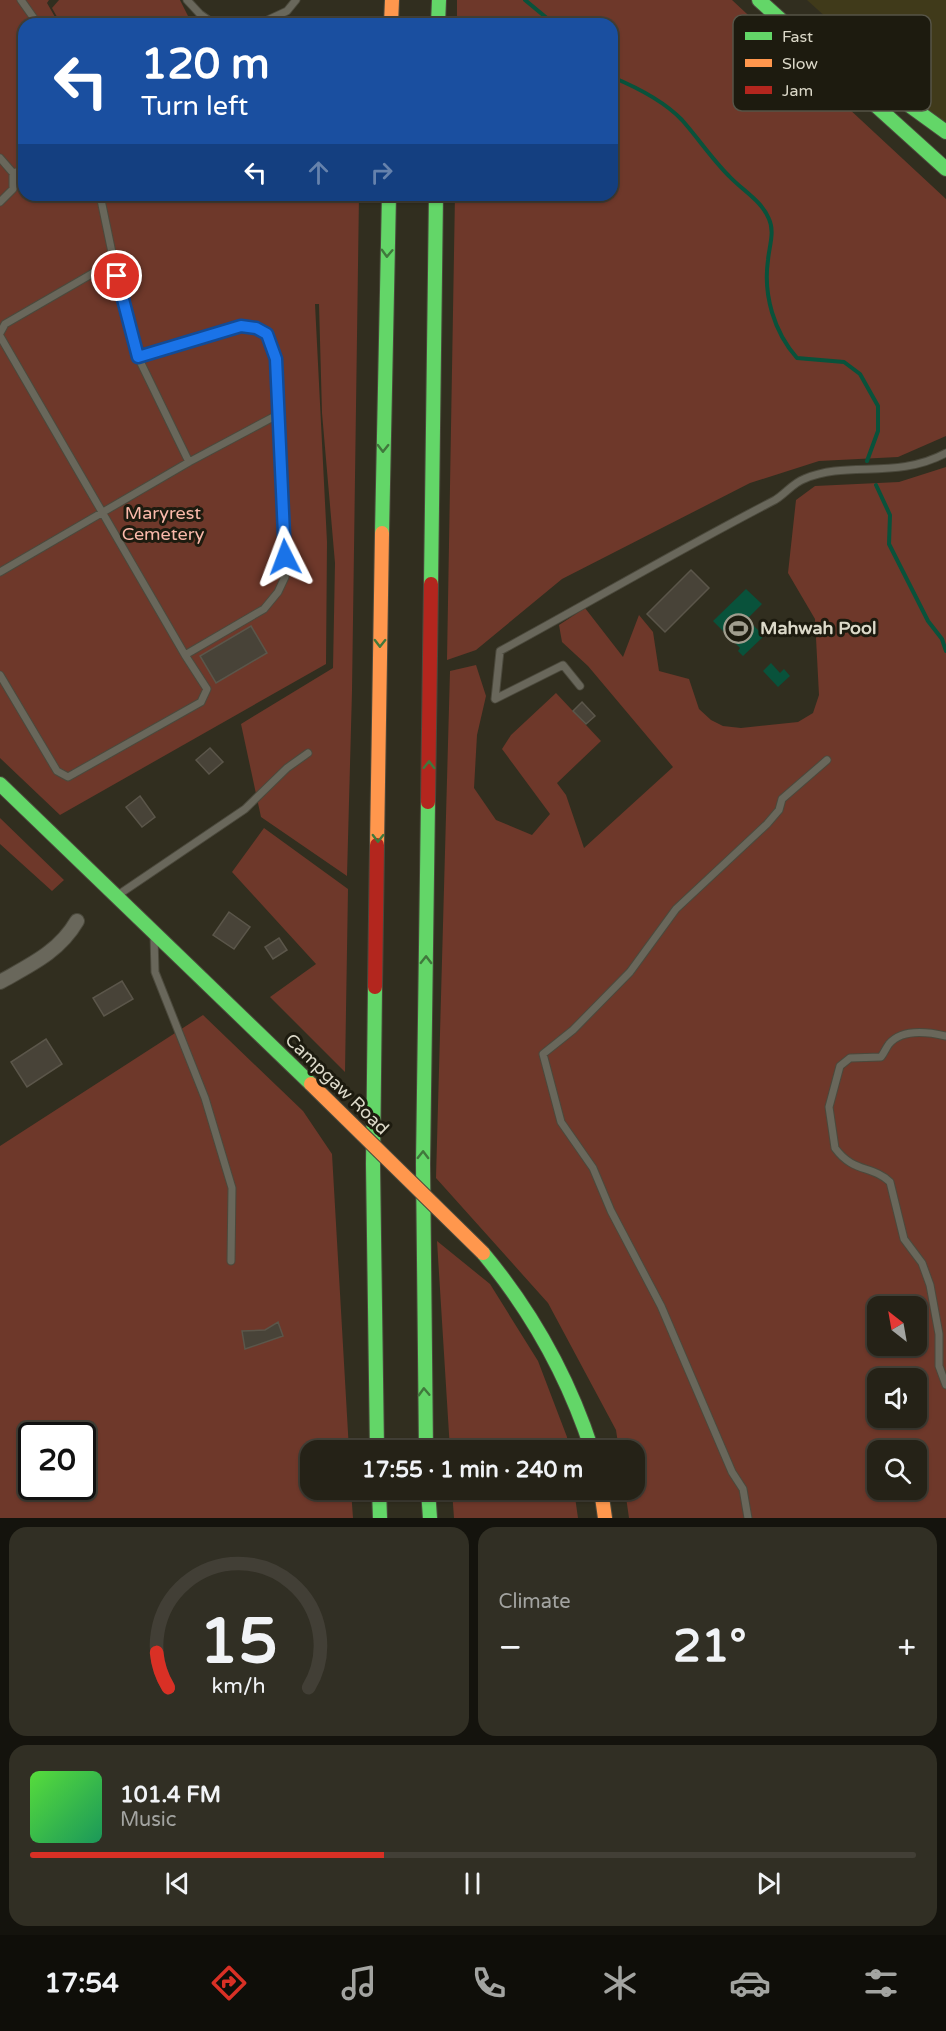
<!DOCTYPE html>
<meta charset="utf-8">
<style>
:root{--surface:#252217;--page:#312f24;--text:#f1f3f6;--muted:#a3a4a1;--line:#423f36;--accent:#d93025}
body{margin:0;font-family:"Varela Round",sans-serif;background:var(--page);color:var(--text);height:100vh;display:flex;flex-direction:column;font-size:22px;white-space:nowrap}
*{box-sizing:border-box;margin:0}
p{font-size:20px;color:var(--muted)}
.icon{flex:none;width:33px;height:33px;fill:none;stroke:currentColor;stroke-width:2;stroke-linecap:round;stroke-linejoin:round}
.map{position:relative;height:1518px;overflow:hidden}
.sheet{display:flex;flex-direction:column;gap:9px;padding:9px;background:#14130d;flex:1}
.sheet>*{flex:none}
.banner{position:absolute;left:18px;top:18px;width:600px;height:183px;border-radius:18px;box-shadow:0 2px 4px #0004,0 0 0 2px var(--line);background:#1a4fa0;color:#fff;overflow:hidden}
.needle{width:39px;rotate:329deg}
.tools{position:absolute;left:867px;top:1296px;display:grid;gap:12px}
.tools a{display:grid;place-items:center;width:60px;height:60px;border-radius:12px;background:var(--surface);box-shadow:0 2px 4px #0004,0 0 0 2px var(--line);font-size:30px}
.speed{position:absolute;left:18px;top:1422px;display:flex;gap:12px;font-size:30px;font-weight:700;text-align:center}
.speed>*{display:grid;place-content:center;width:78px;height:78px;border-radius:50%;background:var(--surface);box-shadow:0 2px 4px #0004,0 0 0 2px var(--line);line-height:1}
.speed .limit{border:3px solid #111;border-radius:9px;background:#fff;color:#111}
.pin{position:absolute;display:grid;place-items:center;width:51px;height:51px;color:#fff;margin:-26px;border:3px solid #fff;border-radius:50%;box-shadow:0 2px 6px #0007}
.me{position:absolute;width:66px;margin:-33px;rotate:357deg;stroke-linejoin:round;filter:drop-shadow(0 0 4px #0008)}
.turn{display:flex;align-items:center;gap:21px;height:126px;padding:0 24px;font-size:27px}
.turn .icon{width:78px;height:78px;stroke-width:2.5}
.turn b{display:block;font-size:42px;line-height:51px}
.lanes{display:flex;align-items:center;height:57px;padding:0 24px;background:#0003;justify-content:center;gap:30px;direction:ltr}
.lanes .off{opacity:.35}
.big{font-size:45px;font-weight:800;line-height:1.1}
.sheet .tile{flex:1;display:flex;flex-direction:column;justify-content:center;gap:9px;min-width:0;padding:0 21px;border-radius:18px;background:var(--page)}
.sheet .dial{align-items:center;gap:0}
.dial svg{height:156px;overflow:visible;fill:none;stroke:var(--line);stroke-width:7;stroke-linecap:round;text-anchor:middle}
.dial text{fill:var(--text);stroke:none}
.song{display:flex;align-items:center;gap:18px}
.cover{width:72px;height:72px;border-radius:9px;background:linear-gradient(135deg,hsl(110 70% 55%),hsl(150 70% 35%))}
.played{height:6px;border-radius:3px;background:linear-gradient(90deg,var(--accent) 40%,var(--line) 40%)}
.keys{display:flex;justify-content:space-around;direction:ltr}
.heat{display:flex;justify-content:space-between;align-items:center;font-size:33px;direction:ltr}
.sheet .tiles{flex:1;display:grid;gap:9px;grid-template-columns:1fr 1fr}
.tile:last-child{grid-column:span 2}
.trip{position:absolute;left:300px;top:1440px;width:345px;height:60px;border-radius:18px;background:var(--surface);box-shadow:0 2px 4px #0004,0 0 0 2px var(--line);font-weight:800;line-height:60px;text-align:center}
.dock{display:flex;height:96px;justify-content:space-around;align-items:center;background:#0f0e09;color:var(--muted)}
.dock .icon{width:42px;height:42px}
.dock .current{color:var(--accent)}
.dock b{font-size:27px;color:var(--text)}
.map>svg:first-child{display:block}
</style>
<div class="map">
<svg width="946" height="1518" viewBox="0 0 946 1518">
<rect width="100%" height="100%" fill="#312e1f"/>
<path fill="#403a1a" d="M 807,0 L 946,0 L 946,126 Z"/>
<path fill="#6e382a" fill-rule="evenodd" d="M 0,0 L 49,0 L 47,3 L 59,24 L 24,24 L 24,195 L 359,195 L 352,691 L 347,876 L 261,817 L 241,724 L 333,668 L 335,563 L 322,413 L 319,304 L 315,304 L 327,542 L 326,664 L 60,815 L 0,758 Z
M 59,0 L 180,0 L 192,24 L 61,24 L 52,8 Z
M 457,0 L 732,0 L 946,199 L 946,436 L 898,457 L 819,461 L 750,483 L 562,579 L 476,650 L 447,660 L 455,195 L 612,195 L 612,24 L 457,24 Z
M 946,467 L 946,1518 L 629,1518 L 625,1490 L 634,1490 L 634,1450 L 619,1450 L 616,1430 L 548,1303 L 436,1178 L 450,671 L 476,665 L 486,696 L 477,735 L 474,788 L 496,820 L 532,835 L 550,814 L 502,749 L 511,735 L 556,693 L 601,741 L 557,783 L 566,795 L 584,848 L 673,767 L 588,666 L 562,642 L 559,625 L 585,608 L 623,657 L 639,615 L 653,632 L 659,671 L 689,679 L 699,709 L 711,720 L 723,726 L 741,728 L 798,722 L 813,713 L 819,695 L 815,619 L 788,573 L 796,500 L 815,486 L 899,482 ZM 878,1306 L 916,1306 L 916,1346 L 878,1346 ZM 878,1378 L 916,1378 L 916,1418 L 878,1418 ZM 878,1450 L 916,1450 L 916,1490 L 878,1490 Z
M 0,818 L 64,880 L 52,891 L 0,844 Z
M 264,828 L 348,889 L 345,1072 L 270,997 L 316,964 L 232,872 Z
M 203,1015 L 303,1111 L 332,1154 L 349,1450 L 310,1450 L 310,1490 L 351,1490 L 353,1518 L 0,1518 L 0,1146 ZM 32,1436 L 82,1436 L 82,1486 L 32,1486 Z
M 437,1241 L 490,1284 L 538,1361 L 567,1437 L 568,1450 L 450,1450 Z
M 452,1490 L 574,1490 L 578,1518 L 454,1518 Z"/>
<path fill="#09523b" d="M 746,589 L 762,604 L 747,619 L 764,636 L 743,656 L 738,651 L 740,648 L 713,621 Z
M 771,663 L 780,673 L 784,669 L 790,676 L 778,687 L 763,671 Z"/>
<g fill="none" stroke-linecap="round" stroke-linejoin="round">
<path stroke="#09523b" stroke-width="4" d="M 525,0 L 554,24
M 612,77 C 636,87 664,101 682,120 C 698,138 712,159 729,176 C 742,190 762,201 769,219 C 775,232 769,247 768,260 C 763,295 774,332 797,358 L 844,362 L 860,374 L 878,406 L 878,431 L 867,461
M 876,485 L 890,515 L 889,544 L 928,621 L 942,639 L 946,651"/>
</g>
<path fill="#484338" stroke="#5b564a" stroke-width="1.5" d="M 691,570 L 709,588 L 665,632 L 647,614 Z
M 251,626 L 267,653 L 216,683 L 200,656 Z
M 582,702 L 595,716 L 586,724 L 573,711 Z
M 210,748 L 223,762 L 209,774 L 196,760 Z
M 140,796 L 155,817 L 142,827 L 126,807 Z
M 229,912 L 250,927 L 234,949 L 213,935 Z
M 279,938 L 287,950 L 273,959 L 265,947 Z
M 122,981 L 133,999 L 104,1016 L 93,998 Z
M 46,1039 L 62,1064 L 27,1087 L 11,1062 Z
M 278,1322 L 283,1336 L 245,1349 L 242,1331 L 265,1330 Z"/>
<g fill="none" stroke-linecap="round" stroke-linejoin="round">
<defs>
<path id="lane" d="M 21,0 L 38,24
M 187,0 L 200,14 L 214,24
M 259,24 L 287,11 L 296,0
M 0,158 L 13,173 L 13,189 L 0,202
M 13,173 L 24,170
M 100,195 L 120,291 L 138,357 L 189,462
M 0,333 L 5,324 L 114,261
M 0,336 L 185,655 L 264,609 L 278,592 L 285,577 L 276,359 L 267,334 L 256,328 L 241,326 L 138,357
M 0,572 L 189,462 L 279,414
M 0,675 L 57,771 L 68,777 L 201,702 L 207,689 L 185,655
M 580,686 L 563,665 L 495,699 L 500,651 C 592,601 682,548 775,500 C 785,494 793,483 804,479 C 848,460 896,480 946,453
M 118,895 L 245,809 L 287,768 L 308,753
M 154,936 L 155,972 L 205,1098 L 232,1188 L 231,1261
M 946,1036 C 929,1032 902,1028 889,1044 C 886,1048 884,1053 881,1057 L 850,1058 L 840,1066 L 829,1107 L 835,1148 C 853,1173 872,1165 890,1182 L 904,1239 L 922,1263 L 930,1285 L 939,1334 L 939,1366 L 946,1385
M 748,1518 L 743,1489 L 732,1472 L 661,1306 L 611,1211 L 593,1168 L 561,1122 L 543,1054 L 573,1030 L 630,972 L 676,909 L 767,824 L 779,810 L 782,799 L 827,760"/>
<path id="street" d="M 0,982 C 30,965 59,952 77,921"/>
<path id="fast" d="M 759,0 L 946,169
M 438,24 L 439,0
M 799,29 L 835,44 L 895,95 L 946,132
M 382,533 L 389,195
M 431,584 L 436,195
M 0,784 L 311,1084
M 375,987 L 373,1164 L 377,1450
M 483,1253 C 533,1313 568,1376 592,1450
M 426,1450 L 423,1164 L 428,802
M 379,1490 L 380,1518
M 428,1490 L 430,1518"/>
<path id="slow" d="M 391,24 L 392,0
M 377,845 L 382,533
M 601,1490 L 605,1518"/>
<path id="jam" d="M 428,802 L 431,584
M 375,987 L 377,845"/>
</defs>
<use href="#lane" stroke="#4b493c" stroke-width="9"/>
<use href="#street" stroke="#4b493c" stroke-width="16"/>
<use href="#fast" stroke="#4b493c" stroke-width="16"/>
<use href="#slow" stroke="#4b493c" stroke-width="16"/>
<use href="#jam" stroke="#4b493c" stroke-width="16"/>
<use href="#lane" stroke="#69675b" stroke-width="7"/>
<use href="#street" stroke="#69675b" stroke-width="14"/>
<use href="#fast" stroke="#63d668" stroke-width="14"/>
<use href="#slow" stroke="#ff974d" stroke-width="14"/>
<use href="#jam" stroke="#b3261e" stroke-width="14"/>
<defs>
<path id="slow-bridge" d="M 311,1084 L 483,1253"/>
</defs>
<use href="#slow-bridge" stroke="#4b493c" stroke-width="16" stroke-linecap="butt"/>
<use href="#slow-bridge" stroke="#ff974d" stroke-width="14"/>
</g>
<defs><path id="oneway-chevron" d="M-2-3.5L2.5 0L-2 3.5" fill="none" stroke-width="1.6" stroke-linecap="round" stroke-linejoin="round" transform="scale(1.5)"/></defs>
<g stroke="#40783c">
<use href="#oneway-chevron" transform="translate(387 253) rotate(92)"/>
<use href="#oneway-chevron" transform="translate(383 448) rotate(91)"/>
<use href="#oneway-chevron" transform="translate(380 643) rotate(91)"/>
<use href="#oneway-chevron" transform="translate(429 765) rotate(-89)"/>
<use href="#oneway-chevron" transform="translate(378 838) rotate(91)"/>
<use href="#oneway-chevron" transform="translate(426 960) rotate(-89)"/>
<use href="#oneway-chevron" transform="translate(423 1155) rotate(-89)"/>
<use href="#oneway-chevron" transform="translate(424 1392) rotate(-92)"/>
</g>
<g fill="none" stroke-linecap="round" stroke-linejoin="round">
<defs>
<path id="route" d="M 117,276 L 138,357 L 241,326 L 256,328 L 267,334 L 276,359 L 285,557"/>
</defs>
<use href="#route" stroke="#114b97" stroke-width="15"/>
<use href="#route" stroke="#1a73e8" stroke-width="10"/>
</g>
<defs>
<symbol id="stadium-ring" viewBox="-11 -11 22 22"><circle r="9.5" fill="#1d1b0f" stroke="#a09d8e" stroke-width="1.5"/><path d="M0-5a6.5 5 0 1 0 0 10a6.5 5 0 1 0 0-10ZM-3.5-1.8h7v3.6h-7Z" fill="#a09d8e"/></symbol>
</defs>
<g fill-rule="evenodd">
<use href="#stadium-ring" x="722" y="612" width="33" height="33"/>
</g>
<g text-anchor="middle" dominant-baseline="central" stroke-width="6" stroke-linejoin="round" paint-order="stroke">
<g font-size="18" fill="#fab9aa" stroke="#1d1b0f">
<text x="163" y="513">Maryrest<tspan x="163" dy="21">Cemetery</tspan></text>
</g>
<g font-size="18" font-weight="bold" fill="#dcd9c9" stroke="#1d1b0f" text-anchor="start">
<text x="760" y="628">Mahwah Pool</text>
</g>
<g font-size="18" fill="#dcd9c9" stroke="#1d1b0f">
<text transform="translate(337 1084) rotate(44)">Campgaw Road</text>
</g>
</g>
<rect x="733" y="15" width="198" height="96" rx="9" fill="#1d1b0f" stroke="#565447" stroke-width="1.5"/>
<rect x="745" y="32" width="27" height="8" fill="#63d668"/>
<rect x="745" y="59" width="27" height="8" fill="#ff974d"/>
<rect x="745" y="86" width="27" height="8" fill="#b3261e"/>
<g font-size="16" fill="#dcd9c9">
<text x="782" y="42">Fast</text>
<text x="782" y="69">Slow</text>
<text x="782" y="96">Jam</text>
</g>
</svg>
<div class="tools">
<a><svg class="needle" viewBox="-14 -14 28 28"><path d="M0-13l5 13h-10z" fill="#e53935"/><path d="M0 13l5-13h-10z" fill="#a3a4a1"/></svg></a>
<a><svg class="icon" aria-label="sound" viewBox="0 0 24 24"><path d="M4 9h4l5-4v14l-5-4H4zM17 9q2 3 0 6"/></svg></a>
<a><svg class="icon" aria-label="search" viewBox="0 0 24 24"><circle cx="10" cy="10" r="6"/><path d="M15 15l6 6"/></svg></a>
</div>
<div class="speed"><div class="limit">20</div></div>
<div class="pin" style="left:117px;top:276px;background:#d93025"><svg class="icon" aria-label="arrive" viewBox="0 0 24 24"><path d="M6 21V4h12l-3 4 3 4H6"/></svg></div>
<svg class="me" style="left:285px;top:557px" viewBox="-20 -20 40 40"><path d="M0-17L14 15 0 8-14 15z" fill="#1a73e8" stroke="#fff" stroke-width="4"/></svg>
<div class="trip">17:55 · 1 min · 240 m</div>
<div class="banner">
<div class="turn"><svg class="icon" aria-label="left" viewBox="0 0 24 24"><path d="M17 20v-9H6M10 6l-5 5 5 5"/></svg><div><b>120 m</b>Turn left</div></div>
<div class="lanes"><svg class="icon" aria-label="left" viewBox="0 0 24 24"><path d="M17 20v-9H6M10 6l-5 5 5 5"/></svg><svg class="icon off" aria-label="ahead" viewBox="0 0 24 24"><path d="M12 20V5M6 11l6-6 6 6"/></svg><svg class="icon off" aria-label="right" viewBox="0 0 24 24"><path d="M7 20v-9h11M14 6l5 5-5 5"/></svg></div>
</div>
</div>
<section class="sheet">
<div class="tiles">
<div class="tile dial"><svg viewBox="0 0 100 80">
<path d="M14 69A42 42 0 1 1 86 69"/>
<path d="M14 69A42 42 0 0 1 8 51" stroke="#d93025"/>
<text x="50" y="56" font-size="32" font-weight="700">15</text>
<text x="50" y="72" font-size="11">km/h</text>
</svg></div>
<div class="tile"><p>Climate</p>
<div class="heat"><a>−</a><b class="big">21°</b><a>+</a></div>
</div>
<div class="tile">
<div class="song"><i class="cover"></i><div><b>101.4 FM</b><p>Music</p></div></div>
<div class="played"></div>
<div class="keys"><svg class="icon" aria-label="previous" viewBox="0 0 24 24"><path d="M18 5L8 12l10 7zM5 5v14"/></svg><svg class="icon" aria-label="pause" viewBox="0 0 24 24"><path d="M8 5v14M16 5v14"/></svg><svg class="icon" aria-label="next" viewBox="0 0 24 24"><path d="M6 5l10 7-10 7zM19 5v14"/></svg></div>
</div>
</div>
</section>
<nav class="dock">
<b>17:54</b>
<svg class="icon current" aria-label="directions" viewBox="0 0 24 24"><path d="M12 3l9 9-9 9-9-9zM9 14v-3h6M13 9l2 2-2 2"/></svg>
<svg class="icon" aria-label="music" viewBox="0 0 24 24"><path d="M9 18V5l10-2v13"/><circle cx="6" cy="18" r="3"/><circle cx="16" cy="16" r="3"/></svg>
<svg class="icon" aria-label="phone" viewBox="0 0 24 24"><path d="M5 4h4l2 5-3 2q2 4 5 5l2-3 5 2v4C11 20 4 13 5 4z"/></svg>
<svg class="icon" aria-label="climate" viewBox="0 0 24 24"><path d="M12 3v18M4 7l16 10M4 17L20 7"/></svg>
<svg class="icon" aria-label="car" viewBox="0 0 24 24"><path d="M5 17H2v-5l4-1 3-4h7l3 4 3 1v5h-3M9 17h6M6 11h13"/><circle cx="7" cy="17" r="2"/><circle cx="17" cy="17" r="2"/></svg>
<svg class="icon" aria-label="filters" viewBox="0 0 24 24"><path d="M4 7h16M4 17h16"/><circle cx="9" cy="7" r="2"/><circle cx="15" cy="17" r="2"/></svg>
</nav>
